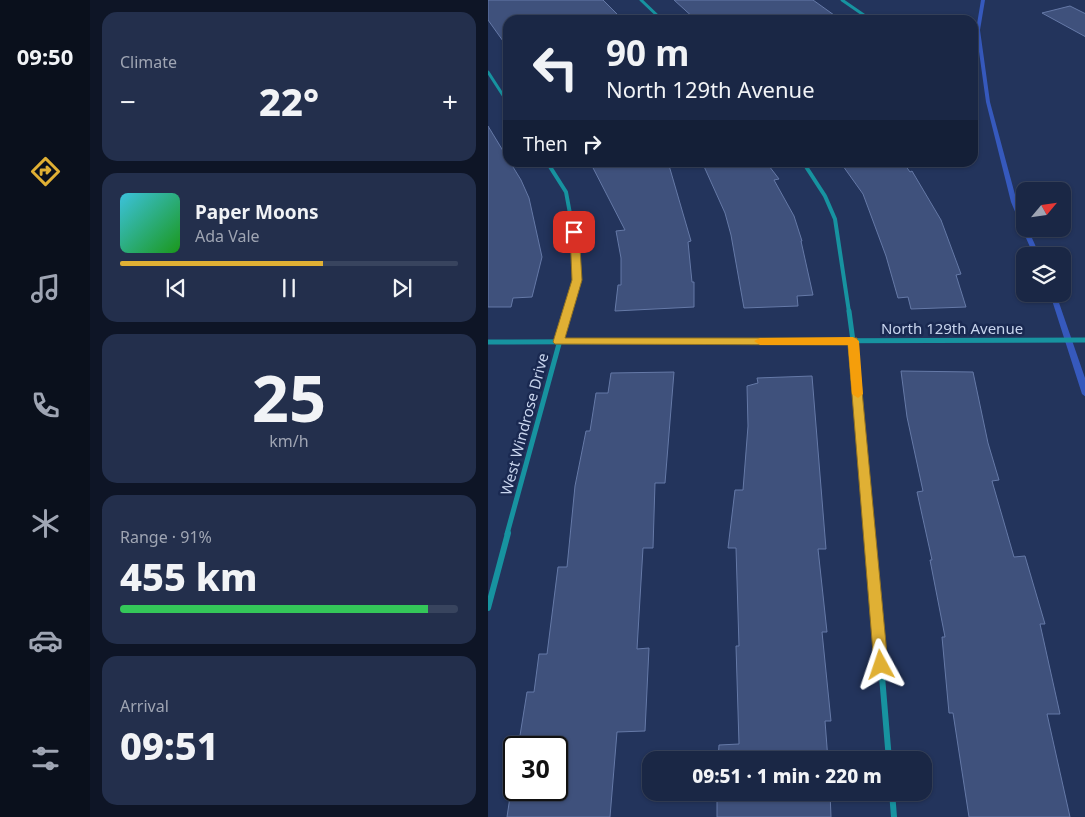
<!DOCTYPE html>
<meta charset="utf-8">
<style>
:root{--surface:#1a2745;--page:#232f4c;--text:#f1f3f6;--muted:#9fa5b3;--line:#38445e;--accent:#e0b034}
body{margin:0;font-family:"Noto Sans",sans-serif;background:var(--page);color:var(--text);height:100vh;display:flex;flex-direction:column;font-size:19px;white-space:nowrap}
*{box-sizing:border-box;margin:0}
p{font-size:16px;color:var(--muted)}
.icon{flex:none;width:28px;height:28px;fill:none;stroke:currentColor;stroke-width:2;stroke-linecap:round;stroke-linejoin:round}
.map{position:relative;flex:1;overflow:hidden}
.details{display:flex;flex-direction:column;gap:12px;padding:12px;background:#0e1526;width:398px}
.details>*{flex:none}
.banner{position:absolute;left:15px;top:15px;width:475px;height:152px;border-radius:15px;box-shadow:0 1px 4px #0004,0 0 0 1px var(--line);background:#1a2745;color:var(--text);overflow:hidden}
.needle{width:32px;rotate:61deg}
.controls{position:absolute;left:528px;top:182px;display:grid;gap:10px}
.controls a{display:grid;place-items:center;width:55px;height:55px;border-radius:10px;background:var(--surface);box-shadow:0 1px 4px #0004,0 0 0 1px var(--line);font-size:25px}
.speed{position:absolute;left:15px;top:736px;display:flex;gap:10px;font-size:25px;font-weight:700;text-align:center}
.speed>*{display:grid;place-content:center;width:65px;height:65px;border-radius:50%;background:var(--surface);box-shadow:0 1px 4px #0004,0 0 0 1px var(--line);line-height:1}
.speed .limit{border:2px solid #111;border-radius:8px;background:#fff;color:#111}
.pin{position:absolute;display:grid;place-items:center;width:42px;height:42px;color:#fff;margin:-21px;border-radius:10px;box-shadow:0 2px 8px #0006}
.me{position:absolute;width:55px;margin:-28px;rotate:355deg;stroke-linejoin:round;filter:drop-shadow(0 0 4px #0008)}
.turn{display:flex;align-items:center;gap:18px;height:105px;padding:0 20px;font-size:22px}
.turn .icon{width:65px;height:65px;stroke-width:2.5}
.turn b{display:block;font-size:35px;line-height:42px}
.then{display:flex;align-items:center;height:48px;padding:0 20px;background:#0003;gap:10px;font-size:19px}
.big{font-size:38px;font-weight:800;line-height:1.1}
.details .tile{flex:1;display:flex;flex-direction:column;justify-content:center;gap:8px;min-width:0;padding:0 18px;border-radius:15px;background:var(--page)}
.details .dial{align-items:center;gap:0}
.dial b{font-size:65px;line-height:1}
.song{display:flex;align-items:center;gap:15px}
.cover{width:60px;height:60px;border-radius:8px;background:linear-gradient(135deg,hsl(190 70% 55%),hsl(120 70% 35%))}
.played{height:5px;border-radius:2px;background:linear-gradient(90deg,var(--accent) 60%,var(--line) 60%)}
.keys{display:flex;justify-content:space-around;direction:ltr}
.heat{display:flex;justify-content:space-between;align-items:center;font-size:28px;direction:ltr}
.charge{height:8px;border-radius:4px;background:linear-gradient(90deg,#34c759 91%,var(--line) 0)}
.trip{position:absolute;left:154px;top:751px;width:290px;height:50px;border-radius:15px;background:var(--surface);box-shadow:0 1px 4px #0004,0 0 0 1px var(--line);font-weight:800;line-height:50px;text-align:center}
main{display:flex;flex:1;min-height:0}
.menu{display:flex;flex-direction:column;width:90px;justify-content:space-around;align-items:center;background:#0a101c;color:var(--muted)}
.menu .icon{width:35px;height:35px}
.menu .on{color:var(--accent)}
.menu b{font-size:22px;color:var(--text)}
.map>svg:first-child{display:block}
</style>
<main>
<nav class="menu">
<b>09:50</b>
<svg class="icon on" aria-label="directions" viewBox="0 0 24 24"><path d="M12 3l9 9-9 9-9-9zM9 14v-3h6M13 9l2 2-2 2"/></svg>
<svg class="icon" aria-label="music" viewBox="0 0 24 24"><path d="M9 18V5l10-2v13"/><circle cx="6" cy="18" r="3"/><circle cx="16" cy="16" r="3"/></svg>
<svg class="icon" aria-label="phone" viewBox="0 0 24 24"><path d="M5 4h4l2 5-3 2q2 4 5 5l2-3 5 2v4C11 20 4 13 5 4z"/></svg>
<svg class="icon" aria-label="climate" viewBox="0 0 24 24"><path d="M12 3v18M4 7l16 10M4 17L20 7"/></svg>
<svg class="icon" aria-label="car" viewBox="0 0 24 24"><path d="M5 17H2v-5l4-1 3-4h7l3 4 3 1v5h-3M9 17h6M6 11h13"/><circle cx="7" cy="17" r="2"/><circle cx="17" cy="17" r="2"/></svg>
<svg class="icon" aria-label="filters" viewBox="0 0 24 24"><path d="M4 7h16M4 17h16"/><circle cx="9" cy="7" r="2"/><circle cx="15" cy="17" r="2"/></svg>
</nav>
<section class="details">
<div class="tile"><p>Climate</p>
<div class="heat"><a>−</a><b class="big">22°</b><a>+</a></div>
</div>
<div class="tile">
<div class="song"><i class="cover"></i><div><b>Paper Moons</b><p>Ada Vale</p></div></div>
<div class="played"></div>
<div class="keys"><svg class="icon" aria-label="previous" viewBox="0 0 24 24"><path d="M18 5L8 12l10 7zM5 5v14"/></svg><svg class="icon" aria-label="pause" viewBox="0 0 24 24"><path d="M8 5v14M16 5v14"/></svg><svg class="icon" aria-label="next" viewBox="0 0 24 24"><path d="M6 5l10 7-10 7zM19 5v14"/></svg></div>
</div>
<div class="tile dial"><b>25</b><p>km/h</p></div>
<div class="tile"><p>Range · 91%</p><b class="big">455 km</b><div class="charge"></div></div>
<div class="tile"><p>Arrival</p><b class="big">09:51</b></div>
</section>
<div class="map">
<svg width="598" height="817" viewBox="0 0 598 817">
<rect width="100%" height="100%" fill="#23345c"/>
<g fill="none" stroke-linecap="round" stroke-linejoin="round">
<path fill="#3659bd" fill-rule="evenodd" d="M 493,0 L 497,0 L 492,30 L 502,102 L 529,202 L 536,219 L 536,229 L 540,229 L 552,256 L 546,256 L 534,229 L 535,228 L 533,226 L 523,202 L 498,102 L 488,30 Z
M 562,294 L 568,294 L 598,381 L 598,397 L 594,394 Z"/>
</g>
<path fill="#3f517c" stroke="#6579a7" d="M 0,0 L 115,0 L 135,20 L 20,20 L 20,48 L 0,20 Z
M 186,0 L 325,0 L 353,20 L 208,20 Z
M 582,6 L 598,14 L 598,37 L 554,13 Z
M 0,126 L 20,159 L 20,162 L 22,162 L 33,180 L 41,198 L 54,257 L 44,297 L 25,298 L 23,307 L 0,307 Z
M 102,162 L 180,162 L 203,241 L 200,242 L 204,282 L 206,282 L 206,307 L 127,311 L 130,285 L 133,285 L 133,258 L 128,231 L 137,230 Z
M 214,162 L 278,162 L 291,179 L 286,180 L 306,216 L 314,241 L 313,241 L 325,295 L 309,296 L 310,306 L 256,308 L 243,235 L 237,213 Z
M 375,162 L 415,162 L 422,172 L 424,171 L 453,220 L 473,274 L 468,275 L 478,307 L 423,309 L 420,297 L 410,298 L 398,256 L 375,194 L 355,166 Z
M 413,371 L 485,372 L 500,443 L 511,480 L 504,481 L 526,557 L 537,556 L 557,624 L 552,624 L 572,714 L 559,714 L 582,817 L 481,817 L 465,713 L 461,713 L 454,637 L 457,637 L 442,560 L 444,560 L 429,492 L 435,491 L 419,417 Z
M 186,372 L 177,483 L 167,483 L 165,548 L 155,548 L 149,649 L 161,648 L 157,731 L 129,732 L 122,817 L 19,817 L 23,790 L 69,790 L 69,748 L 30,748 L 39,692 L 46,692 L 51,654 L 59,654 L 70,567 L 79,567 L 87,486 L 98,431 L 102,431 L 108,393 L 120,393 L 123,373 Z
M 324,376 L 338,549 L 330,549 L 339,632 L 334,632 L 343,721 L 337,721 L 340,760 L 230,760 L 231,745 L 251,744 L 248,646 L 251,646 L 248,548 L 240,548 L 247,490 L 255,490 L 260,426 L 259,386 L 270,383 L 269,378 Z
M 229,792 L 342,792 L 343,817 L 229,817 Z"/>
<g fill="none" stroke-linecap="round" stroke-linejoin="round">
<path stroke="#1793a0" stroke-width="3" d="M 153,0 L 174,20
M 354,0 L 383,20
M 0,72 L 20,103"/>
<path stroke="#1793a0" stroke-width="4" d="M 59,162 L 78,192 L 88,246 L 89,280 L 79,312
M 315,162 L 337,196 L 347,219 L 361,312"/>
<path stroke="#1793a0" stroke-width="5" d="M 361,311 L 365,341 L 382,534
M 0,342 L 598,340
M 19,534 L 80,311"/>
<path stroke="#1793a0" stroke-width="6" d="M 382,533 L 401,760
M 0,608 L 20,533
M 404,792 L 406,817"/>
</g>
<path fill="#e0b034" stroke="#927222" d="M 86,229 L 91,232 L 94,280 L 77,338 L 369,338 L 400,665 L 398,670 L 393,672 L 388,670 L 386,665 L 360,345 L 67,344 L 65,342 L 84,280 L 82,232 Z"/>
<path fill="#f59e0b" d="M 365,337 L 371,341 L 375,394 L 370,398 L 364,394 L 360,345 L 272,345 L 266,341 L 272,338 Z"/>
<g text-anchor="middle" dominant-baseline="central" stroke-width="5" stroke-linejoin="round" paint-order="stroke">
<g font-size="15" fill="#c8d4ed" stroke="#1a2951">
<text x="464" y="328">North 129th Avenue</text>
<text transform="translate(36 424) rotate(-75)">West Windrose Drive</text>
</g>
</g>
</svg>
<div class="controls">
<a><svg class="needle" viewBox="-14 -14 28 28"><path d="M0-13l5 13h-10z" fill="#e53935"/><path d="M0 13l5-13h-10z" fill="#9fa5b3"/></svg></a>
<a><svg class="icon" aria-label="layers" viewBox="0 0 24 24"><path d="M12 4l9 5-9 5-9-5zM3 14l9 5 9-5"/></svg></a>
</div>
<div class="speed"><div class="limit">30</div></div>
<div class="pin" style="left:86px;top:232px;background:#d93025"><svg class="icon" aria-label="arrive" viewBox="0 0 24 24"><path d="M6 21V4h12l-3 4 3 4H6"/></svg></div>
<svg class="me" style="left:393px;top:665px" viewBox="-20 -20 40 40"><path d="M0-17L14 15 0 8-14 15z" fill="#e0b034" stroke="#fff" stroke-width="4"/></svg>
<div class="trip">09:51 · 1 min · 220 m</div>
<div class="banner">
<div class="turn"><svg class="icon" aria-label="left" viewBox="0 0 24 24"><path d="M17 20v-9H6M10 6l-5 5 5 5"/></svg><div><b>90 m</b>North 129th Avenue</div></div>
<div class="then">Then<svg class="icon" aria-label="right" viewBox="0 0 24 24"><path d="M7 20v-9h11M14 6l5 5-5 5"/></svg></div>
</div>
</div>
</main>
